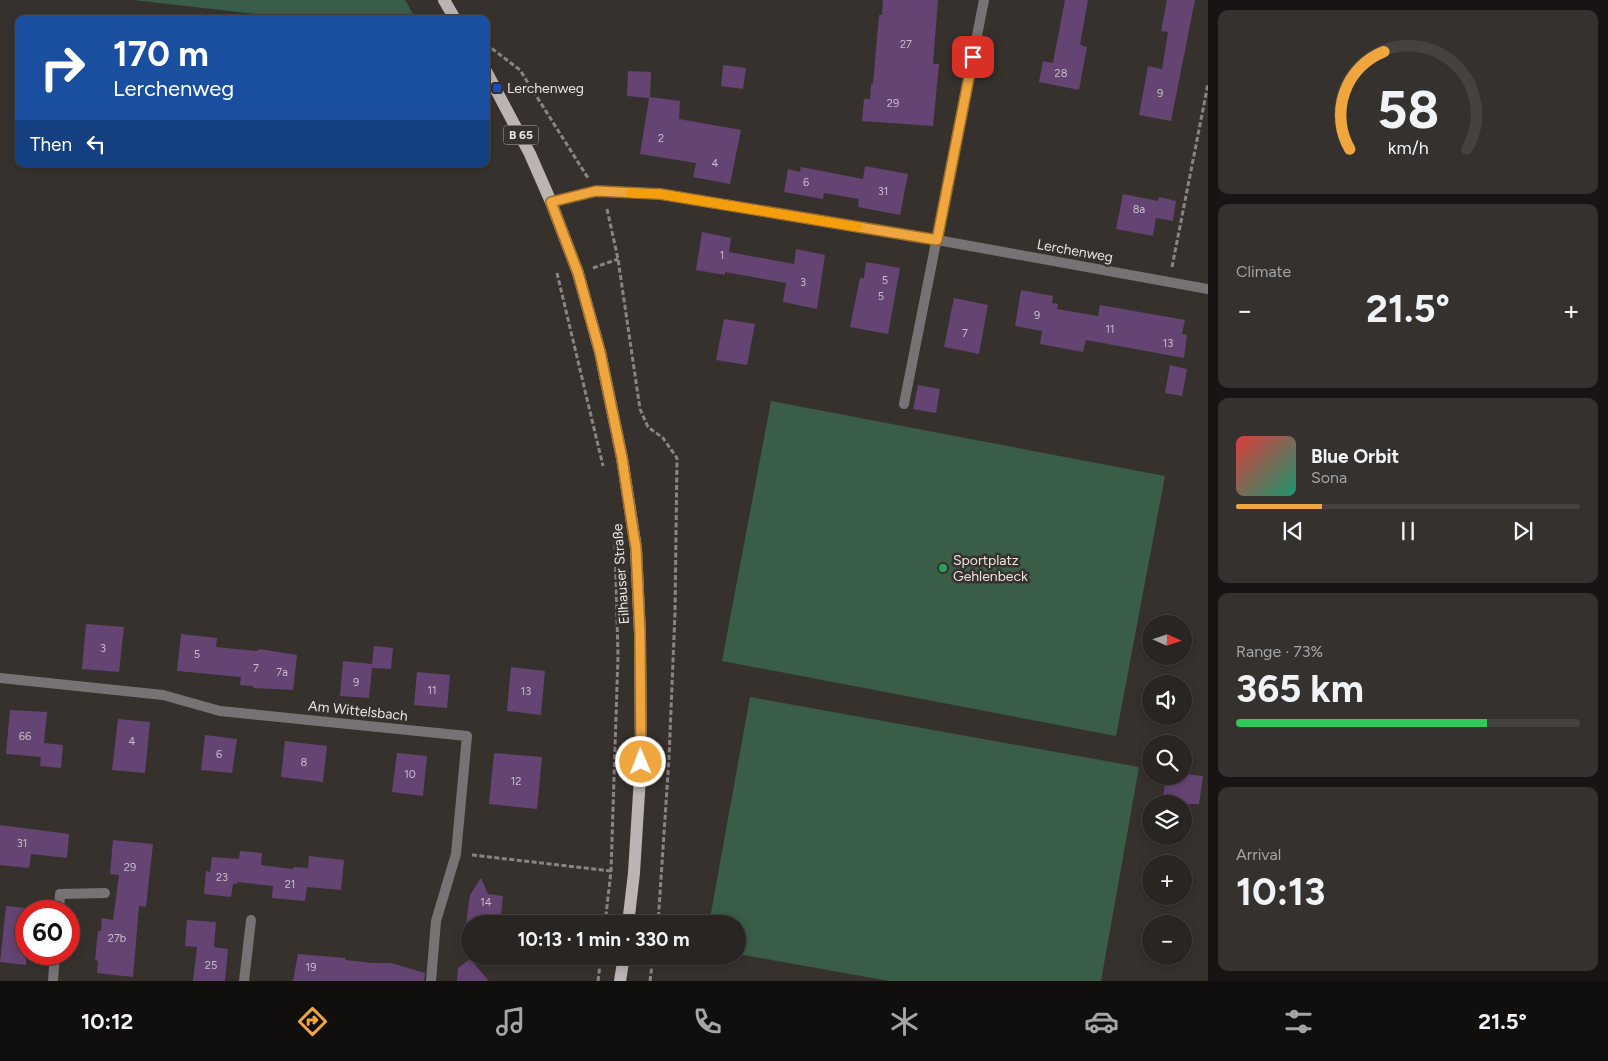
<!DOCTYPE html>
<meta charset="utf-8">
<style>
:root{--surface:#292522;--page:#35312f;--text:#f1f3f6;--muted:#a5a5a5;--line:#454240;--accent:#f0a63f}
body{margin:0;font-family:Figtree,sans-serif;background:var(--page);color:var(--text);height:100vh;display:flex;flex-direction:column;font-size:19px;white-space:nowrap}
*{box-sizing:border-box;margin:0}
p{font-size:16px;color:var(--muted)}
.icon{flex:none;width:28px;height:28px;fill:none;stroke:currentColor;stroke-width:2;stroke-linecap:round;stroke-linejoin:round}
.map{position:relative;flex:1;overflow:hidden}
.sheet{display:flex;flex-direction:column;gap:10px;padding:10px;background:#171413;width:400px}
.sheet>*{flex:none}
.top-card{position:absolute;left:15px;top:15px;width:475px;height:152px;border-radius:10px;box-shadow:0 2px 8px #0003,0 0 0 1px var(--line);background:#1a4fa0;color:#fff;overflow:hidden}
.needle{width:32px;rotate:93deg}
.controls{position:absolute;left:1142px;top:615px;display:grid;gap:10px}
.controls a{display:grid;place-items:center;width:50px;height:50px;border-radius:50%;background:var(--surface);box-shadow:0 2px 8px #0003,0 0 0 1px var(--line);font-size:25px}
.speed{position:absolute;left:15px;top:900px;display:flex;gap:10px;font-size:25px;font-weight:700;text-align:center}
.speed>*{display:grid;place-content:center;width:65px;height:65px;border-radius:50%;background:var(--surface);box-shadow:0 2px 8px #0003,0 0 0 1px var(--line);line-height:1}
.speed .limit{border:8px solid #d22;background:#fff;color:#111}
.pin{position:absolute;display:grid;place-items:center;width:42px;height:42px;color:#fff;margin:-21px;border-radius:10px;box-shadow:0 2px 8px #0006}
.me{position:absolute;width:55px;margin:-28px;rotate:359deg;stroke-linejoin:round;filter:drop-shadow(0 0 4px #0008)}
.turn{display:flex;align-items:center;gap:18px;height:105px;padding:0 15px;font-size:22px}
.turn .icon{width:65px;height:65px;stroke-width:2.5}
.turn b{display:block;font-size:35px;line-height:42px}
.then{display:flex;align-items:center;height:48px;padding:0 15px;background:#0003;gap:10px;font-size:19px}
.big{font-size:38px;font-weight:700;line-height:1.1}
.sheet .tile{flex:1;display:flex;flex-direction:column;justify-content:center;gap:8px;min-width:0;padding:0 18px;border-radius:10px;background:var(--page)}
.sheet .dial{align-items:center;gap:0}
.dial svg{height:130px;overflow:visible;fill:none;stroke:var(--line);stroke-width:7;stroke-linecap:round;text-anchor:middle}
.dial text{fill:var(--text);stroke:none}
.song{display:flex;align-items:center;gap:15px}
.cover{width:60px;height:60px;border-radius:8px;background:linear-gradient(135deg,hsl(0 70% 55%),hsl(160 70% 35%))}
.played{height:5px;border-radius:2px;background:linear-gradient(90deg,var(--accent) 25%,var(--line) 25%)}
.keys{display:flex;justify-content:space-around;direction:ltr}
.heat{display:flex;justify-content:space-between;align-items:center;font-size:28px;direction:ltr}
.charge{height:8px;border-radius:4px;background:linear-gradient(90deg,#34c759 73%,var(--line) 0)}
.trip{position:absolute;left:461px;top:915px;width:285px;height:50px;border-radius:25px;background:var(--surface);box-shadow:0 2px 8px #0003,0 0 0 1px var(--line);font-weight:700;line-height:50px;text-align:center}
.menu{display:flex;height:80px;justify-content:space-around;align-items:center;background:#100f0e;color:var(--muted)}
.menu .icon{width:35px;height:35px}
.menu .selected{color:var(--accent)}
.menu b{font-size:22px;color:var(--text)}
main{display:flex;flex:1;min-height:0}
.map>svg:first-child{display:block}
</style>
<main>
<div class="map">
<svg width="1208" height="981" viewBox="0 0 1208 981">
<rect width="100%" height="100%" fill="#37312d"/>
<path fill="#395d47" d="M 133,0 L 405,0 L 416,19 L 300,19 Z
M 771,401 L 1165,476 L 1116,736 L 722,661 Z
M 750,697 L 1139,767 L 1101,981 L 889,981 L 738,954 L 738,924 L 709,924 Z"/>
<path fill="#644472" d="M 883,0 L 938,0 L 933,64 L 939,64 L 933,126 L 862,121 L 864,99 L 870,99 L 871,84 L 873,84 L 879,15 L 882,15 Z
M 1065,0 L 1088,0 L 1080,45 L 1087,47 L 1079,90 L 1039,82 L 1043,61 L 1053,63 Z
M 1167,0 L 1195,0 L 1171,121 L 1139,115 L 1148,66 L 1162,69 L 1168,32 L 1161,31 Z
M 723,65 L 746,68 L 743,89 L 721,86 Z
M 628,71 L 651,72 L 650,97 L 680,101 L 679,119 L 741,130 L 730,184 L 693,177 L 696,163 L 640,154 L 649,98 L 627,96 Z
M 865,166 L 908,174 L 900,215 L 858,207 L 859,199 L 824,193 L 823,199 L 784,192 L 788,169 L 800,172 L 801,167 L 863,179 Z
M 1123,194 L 1158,201 L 1159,197 L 1176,201 L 1173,221 L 1156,218 L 1153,236 L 1116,229 Z
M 702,232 L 731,238 L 729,252 L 794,264 L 796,249 L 825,255 L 817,309 L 783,302 L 786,283 L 725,272 L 725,275 L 696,270 Z
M 866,262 L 900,268 L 888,334 L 850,327 L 860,278 L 864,278 Z
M 1021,290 L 1053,296 L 1052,303 L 1058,304 L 1057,309 L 1098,316 L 1100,305 L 1185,320 L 1182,334 L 1187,335 L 1184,358 L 1086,340 L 1083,352 L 1040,344 L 1042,331 L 1015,326 Z
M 954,298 L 988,305 L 979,354 L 944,347 Z
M 724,319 L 755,324 L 747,365 L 716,360 Z
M 1170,365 L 1187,369 L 1182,396 L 1165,393 Z
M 918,385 L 940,389 L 936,413 L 913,409 Z
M 86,624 L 124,627 L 119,672 L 82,669 Z
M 181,634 L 217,638 L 216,647 L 257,651 L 259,649 L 297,655 L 293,690 L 253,688 L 253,686 L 240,685 L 241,677 L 177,671 Z
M 374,646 L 393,648 L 391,669 L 372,668 L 369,698 L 340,696 L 343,661 L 372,664 Z
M 511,667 L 545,671 L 541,715 L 507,711 Z
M 417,672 L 450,675 L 447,708 L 414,705 Z
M 10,710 L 47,712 L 44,743 L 63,745 L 61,768 L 40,766 L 41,757 L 6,754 Z
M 118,719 L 150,722 L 145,773 L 112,770 Z
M 205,735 L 237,739 L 232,773 L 201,770 Z
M 285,741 L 327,746 L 323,782 L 281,777 Z
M 397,753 L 427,756 L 423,796 L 392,792 Z
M 494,753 L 542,757 L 537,809 L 489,804 Z
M 1184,774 L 1203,776 L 1199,804 L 1162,804 L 1166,776 L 1184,776 Z
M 0,825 L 69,834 L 67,858 L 31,854 L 29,868 L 0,865 Z
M 113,840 L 153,844 L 146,907 L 139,906 L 133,977 L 97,973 L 98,961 L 95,960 L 98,931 L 101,931 L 102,918 L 113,920 L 119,875 L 110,874 Z
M 240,851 L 262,853 L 261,865 L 293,869 L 294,867 L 308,868 L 309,856 L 344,860 L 341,890 L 307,887 L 305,901 L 272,898 L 273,886 L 237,882 L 237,884 L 233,884 L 231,897 L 204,894 L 206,871 L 210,872 L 212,857 L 239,859 Z
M 481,878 L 488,894 L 503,896 L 500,924 L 466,924 L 470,895 Z
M 6,906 L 26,908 L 26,965 L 0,962 Z
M 187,920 L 216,922 L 214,947 L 228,949 L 225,981 L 193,981 L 197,947 L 185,946 Z
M 298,954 L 346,958 L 345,960 L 373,963 L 391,963 L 425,973 L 424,981 L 293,981 Z
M 470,959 L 489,981 L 457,981 L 458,968 Z"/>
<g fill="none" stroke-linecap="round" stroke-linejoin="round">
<path stroke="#8a8582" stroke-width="3" stroke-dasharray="5 2.5" stroke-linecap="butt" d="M 486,44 L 520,70 L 588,178
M 607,209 L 618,259 L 640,409 L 648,427 L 663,438 L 677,458 L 675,613 L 669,758 L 658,924
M 1172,267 L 1208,84
M 593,268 L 618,259
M 557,273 L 603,466
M 472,855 L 611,871
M 605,924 L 611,871 L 618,656 L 615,541
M 598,981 L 601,956
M 650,981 L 653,956"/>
<path stroke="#777374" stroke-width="10" d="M 59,911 L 60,894 L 105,893
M 53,981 L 55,954
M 244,981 L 251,920"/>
<path stroke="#777374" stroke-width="10" d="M 551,202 L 597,191 L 660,194 L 937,240 L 1208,289
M 904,404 L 984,0
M 0,678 L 163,695 L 220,711 L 467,736 L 456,854 L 436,921 L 431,981"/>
<path stroke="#bbb3b4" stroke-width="12" d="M 444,0 L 455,19
M 486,71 L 530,154 L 551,202 L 578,273 L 600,352 L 622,458 L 636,548 L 640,634 L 641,761 L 634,873 L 628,924
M 620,981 L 624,956"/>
</g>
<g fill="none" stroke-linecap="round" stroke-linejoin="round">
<defs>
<path id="route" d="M 641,762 L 640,634 L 636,548 L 633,530 L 622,458 L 600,352 L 578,273 L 551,202 L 596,191 L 660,194 L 937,240 L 973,57"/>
</defs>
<use href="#route" stroke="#9c6c29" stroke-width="12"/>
<use href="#route" stroke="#f0a63f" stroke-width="9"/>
<path stroke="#f59e0b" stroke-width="9" d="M 631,193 L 660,194 L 858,227"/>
</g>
<rect fill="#1a4fb4" stroke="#37312d" stroke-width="2" x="492" y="83" width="10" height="10" rx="2.5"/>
<circle fill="#2e9e5b" stroke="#37312d" stroke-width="2" cx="943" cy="568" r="5"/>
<g text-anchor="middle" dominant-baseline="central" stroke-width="5" stroke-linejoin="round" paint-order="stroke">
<g font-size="11" fill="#c8bdc7">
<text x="906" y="44">27</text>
<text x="1061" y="73">28</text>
<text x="1160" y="93">9</text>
<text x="893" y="103">29</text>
<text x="661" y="138">2</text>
<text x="715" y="163">4</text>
<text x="806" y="182">6</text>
<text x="883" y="191">31</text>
<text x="1139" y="209">8a</text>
<text x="722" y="255">1</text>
<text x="885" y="280">5</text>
<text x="803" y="282">3</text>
<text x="881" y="296">5</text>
<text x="1037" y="315">9</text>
<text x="1110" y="329">11</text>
<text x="965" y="333">7</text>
<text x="1168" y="343">13</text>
<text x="103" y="648">3</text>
<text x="197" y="654">5</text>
<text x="256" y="668">7</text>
<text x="282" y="672">7a</text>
<text x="356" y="682">9</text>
<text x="432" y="690">11</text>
<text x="526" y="691">13</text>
<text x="25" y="736">66</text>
<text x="132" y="741">4</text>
<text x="219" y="754">6</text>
<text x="304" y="762">8</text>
<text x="410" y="774">10</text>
<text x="516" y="781">12</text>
<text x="22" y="843">31</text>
<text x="130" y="867">29</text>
<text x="222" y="877">23</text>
<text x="290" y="884">21</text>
<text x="486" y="902">14</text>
<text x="117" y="938">27b</text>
<text x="211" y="965">25</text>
<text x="311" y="967">19</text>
</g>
<rect fill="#37312d" stroke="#b4afac" stroke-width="1" x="503.5" y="125.5" width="35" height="19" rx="4"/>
<g font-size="12" font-weight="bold" fill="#e9e5e3">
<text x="521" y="135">B 65</text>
</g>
<g font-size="14" fill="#e9e5e3" stroke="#37312d" text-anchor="start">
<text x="507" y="88">Lerchenweg</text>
<text x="953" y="560">Sportplatz<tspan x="953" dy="16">Gehlenbeck</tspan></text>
</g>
<g font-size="14" fill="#e9e5e3" stroke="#37312d">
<text transform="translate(1075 251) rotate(10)">Lerchenweg</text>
<text transform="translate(621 574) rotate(-94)">Eilhauser Straße</text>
<text transform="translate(358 711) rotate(6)">Am Wittelsbach</text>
</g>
</g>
</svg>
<div class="controls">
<a><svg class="needle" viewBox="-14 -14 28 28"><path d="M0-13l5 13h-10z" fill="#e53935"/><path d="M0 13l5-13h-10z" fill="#a5a5a5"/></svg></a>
<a><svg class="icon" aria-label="sound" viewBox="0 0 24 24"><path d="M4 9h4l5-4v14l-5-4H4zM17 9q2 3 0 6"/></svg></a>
<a><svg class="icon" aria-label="search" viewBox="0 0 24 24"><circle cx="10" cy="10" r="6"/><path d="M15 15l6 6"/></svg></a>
<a><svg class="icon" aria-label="layers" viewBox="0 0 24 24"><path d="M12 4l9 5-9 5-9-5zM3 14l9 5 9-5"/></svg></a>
<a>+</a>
<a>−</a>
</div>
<div class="speed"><div class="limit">60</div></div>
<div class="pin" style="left:973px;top:57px;background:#d93025"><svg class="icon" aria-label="arrive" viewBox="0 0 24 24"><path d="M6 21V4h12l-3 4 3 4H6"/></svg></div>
<svg class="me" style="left:641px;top:762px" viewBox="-20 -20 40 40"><circle r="17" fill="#f0a63f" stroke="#fff" stroke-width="3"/><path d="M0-11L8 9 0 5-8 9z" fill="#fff"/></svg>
<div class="trip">10:13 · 1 min · 330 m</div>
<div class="top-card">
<div class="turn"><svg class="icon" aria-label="right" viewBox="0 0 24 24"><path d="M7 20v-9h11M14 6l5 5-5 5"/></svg><div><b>170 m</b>Lerchenweg</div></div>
<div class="then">Then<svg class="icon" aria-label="left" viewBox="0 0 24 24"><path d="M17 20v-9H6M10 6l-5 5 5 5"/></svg></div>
</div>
</div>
<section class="sheet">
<div class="tile dial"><svg viewBox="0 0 100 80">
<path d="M14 69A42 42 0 1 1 86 69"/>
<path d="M14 69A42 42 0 0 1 35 9" stroke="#f0a63f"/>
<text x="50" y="56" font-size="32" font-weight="700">58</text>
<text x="50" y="72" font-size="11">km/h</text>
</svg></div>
<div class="tile"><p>Climate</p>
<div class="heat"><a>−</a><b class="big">21.5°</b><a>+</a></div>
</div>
<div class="tile">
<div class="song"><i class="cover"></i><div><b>Blue Orbit</b><p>Sona</p></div></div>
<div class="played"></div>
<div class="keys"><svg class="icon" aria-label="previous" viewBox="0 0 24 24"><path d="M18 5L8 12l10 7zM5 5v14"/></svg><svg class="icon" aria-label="pause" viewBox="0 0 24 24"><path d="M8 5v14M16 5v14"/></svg><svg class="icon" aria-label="next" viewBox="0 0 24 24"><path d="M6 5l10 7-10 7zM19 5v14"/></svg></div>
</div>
<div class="tile"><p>Range · 73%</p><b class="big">365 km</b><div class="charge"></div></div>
<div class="tile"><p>Arrival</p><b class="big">10:13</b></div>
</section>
</main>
<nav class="menu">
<b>10:12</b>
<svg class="icon selected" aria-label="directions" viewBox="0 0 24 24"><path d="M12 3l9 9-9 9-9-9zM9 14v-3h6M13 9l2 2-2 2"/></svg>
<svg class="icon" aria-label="music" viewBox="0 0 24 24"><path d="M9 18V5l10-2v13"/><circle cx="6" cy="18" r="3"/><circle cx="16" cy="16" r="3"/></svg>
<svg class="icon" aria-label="phone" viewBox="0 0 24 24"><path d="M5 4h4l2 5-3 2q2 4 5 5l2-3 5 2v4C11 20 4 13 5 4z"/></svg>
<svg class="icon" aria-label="climate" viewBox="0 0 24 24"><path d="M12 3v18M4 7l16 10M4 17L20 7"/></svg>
<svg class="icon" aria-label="car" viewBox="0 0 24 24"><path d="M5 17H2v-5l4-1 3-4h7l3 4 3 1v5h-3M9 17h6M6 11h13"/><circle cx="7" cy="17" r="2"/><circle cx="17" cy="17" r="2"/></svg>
<svg class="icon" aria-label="filters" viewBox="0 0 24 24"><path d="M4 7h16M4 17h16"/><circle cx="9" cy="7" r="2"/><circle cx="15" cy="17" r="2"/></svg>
<b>21.5°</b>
</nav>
